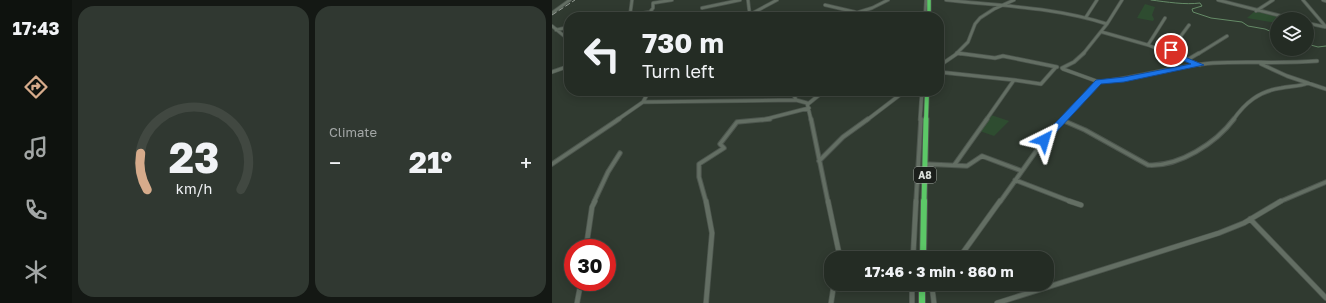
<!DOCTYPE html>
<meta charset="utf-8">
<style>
:root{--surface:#242c24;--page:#303831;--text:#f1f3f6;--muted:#a3a7a6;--line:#414841;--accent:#d6ab8b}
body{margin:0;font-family:"Golos Text",sans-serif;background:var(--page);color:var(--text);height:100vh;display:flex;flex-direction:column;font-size:15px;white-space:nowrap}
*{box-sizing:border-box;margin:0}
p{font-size:13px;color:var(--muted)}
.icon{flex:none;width:22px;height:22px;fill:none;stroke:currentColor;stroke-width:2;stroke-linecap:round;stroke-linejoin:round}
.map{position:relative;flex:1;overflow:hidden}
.details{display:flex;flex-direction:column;gap:6px;padding:6px;background:#141814;width:480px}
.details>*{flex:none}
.top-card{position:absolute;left:12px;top:12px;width:380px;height:84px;border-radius:16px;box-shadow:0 2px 10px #0003,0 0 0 1px var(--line);background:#242c24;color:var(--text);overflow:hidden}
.controls{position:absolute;left:718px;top:12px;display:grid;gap:8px}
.controls a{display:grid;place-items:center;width:44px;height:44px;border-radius:50%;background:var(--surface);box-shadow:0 2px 10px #0003,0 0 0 1px var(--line);font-size:20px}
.speed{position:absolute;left:12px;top:239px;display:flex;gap:8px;font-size:20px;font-weight:700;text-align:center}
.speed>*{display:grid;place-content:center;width:52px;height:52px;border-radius:50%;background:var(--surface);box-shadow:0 2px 10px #0003,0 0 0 1px var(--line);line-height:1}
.speed .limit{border:6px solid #d22;background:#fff;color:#111}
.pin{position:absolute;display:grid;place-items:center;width:34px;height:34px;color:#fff;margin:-17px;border:2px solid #fff;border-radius:50%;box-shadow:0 1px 4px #0007}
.me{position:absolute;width:44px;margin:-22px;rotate:40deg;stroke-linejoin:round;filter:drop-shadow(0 0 3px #0008)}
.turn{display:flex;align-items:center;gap:14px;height:84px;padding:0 12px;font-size:18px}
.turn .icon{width:52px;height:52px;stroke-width:2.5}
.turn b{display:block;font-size:28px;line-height:34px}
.big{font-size:30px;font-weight:700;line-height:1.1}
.details .tile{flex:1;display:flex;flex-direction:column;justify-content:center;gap:6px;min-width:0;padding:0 14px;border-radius:16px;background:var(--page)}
.details .dial{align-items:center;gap:0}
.dial svg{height:104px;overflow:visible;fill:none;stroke:var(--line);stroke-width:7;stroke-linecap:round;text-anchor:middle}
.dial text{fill:var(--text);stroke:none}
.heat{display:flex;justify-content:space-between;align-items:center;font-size:22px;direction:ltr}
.details .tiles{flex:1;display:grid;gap:6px;grid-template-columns:repeat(2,1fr)}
.trip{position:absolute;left:272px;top:251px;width:230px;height:40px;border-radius:16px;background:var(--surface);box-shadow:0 2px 10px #0003,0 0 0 1px var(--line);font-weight:700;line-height:40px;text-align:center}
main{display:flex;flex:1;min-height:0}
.tabs{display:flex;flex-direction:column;width:72px;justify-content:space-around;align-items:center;background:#0e120e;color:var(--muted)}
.tabs .icon{width:28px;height:28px}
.tabs .on{color:var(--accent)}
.tabs b{font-size:18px;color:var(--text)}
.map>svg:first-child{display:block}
</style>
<main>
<nav class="tabs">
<b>17:43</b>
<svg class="icon on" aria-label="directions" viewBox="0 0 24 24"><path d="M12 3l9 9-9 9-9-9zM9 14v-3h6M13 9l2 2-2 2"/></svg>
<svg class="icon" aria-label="music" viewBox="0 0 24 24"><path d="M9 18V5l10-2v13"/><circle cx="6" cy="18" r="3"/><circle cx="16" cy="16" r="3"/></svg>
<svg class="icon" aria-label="phone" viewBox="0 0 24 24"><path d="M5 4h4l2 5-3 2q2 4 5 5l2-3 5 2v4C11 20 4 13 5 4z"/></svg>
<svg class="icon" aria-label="climate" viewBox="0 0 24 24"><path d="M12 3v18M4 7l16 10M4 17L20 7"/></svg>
</nav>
<section class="details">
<div class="tiles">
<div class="tile dial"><svg viewBox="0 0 100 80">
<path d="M14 69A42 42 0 1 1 86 69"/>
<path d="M14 69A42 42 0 0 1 9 41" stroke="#d6ab8b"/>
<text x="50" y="56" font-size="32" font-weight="700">23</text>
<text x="50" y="72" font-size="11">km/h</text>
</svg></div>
<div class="tile"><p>Climate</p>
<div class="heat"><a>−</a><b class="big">21°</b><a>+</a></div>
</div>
</div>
</section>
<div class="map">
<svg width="774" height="303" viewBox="0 0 774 303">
<rect width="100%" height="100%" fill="#303a30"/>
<path fill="#2e4c30" d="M 593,4 L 603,7 L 600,15 L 602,19 L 601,21 L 585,18 Z
M 703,11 L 738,19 L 725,19 L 725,23 L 695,18 Z
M 436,114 L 457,121 L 442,136 L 425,130 Z"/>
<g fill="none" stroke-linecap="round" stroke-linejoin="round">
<path stroke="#658b67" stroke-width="1" d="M 599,0 C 615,2 633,5 648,3 L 650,6 L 640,9 L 641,12 L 659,18 L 690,22 L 696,26 L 713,29 L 725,34
M 755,44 L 766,47 L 774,46"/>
<defs>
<path id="minor-far3" d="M 80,0 L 78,15 L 98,12 L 101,8 L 101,3 L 120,0
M 196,0 L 198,17
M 394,0 C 447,6 504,7 555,24 L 531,54
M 666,0 L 741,19
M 751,0 L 774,27
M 771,0 L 774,1
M 273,5 L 303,12
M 150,8 L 188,0
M 704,11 L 721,0
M 0,13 L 18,0
M 69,17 L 78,15
M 116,17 L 124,15 L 126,17
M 188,17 L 197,15 L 225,0
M 291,17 L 320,8 L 336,0
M 307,17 L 311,11
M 373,17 L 374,0
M 534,17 L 545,0
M 755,23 L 773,27
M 555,24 L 570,0
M 0,26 L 17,40
M 4,30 L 17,27
M 550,32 L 596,45 L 618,54
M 596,45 L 613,18
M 617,52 L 637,25
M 405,53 L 409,54
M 404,54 L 416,42 L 423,24 L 428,18 L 442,9 L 462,0
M 646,54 L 675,36"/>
<path id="minor-far2" d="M 405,53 L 443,58 L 451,56 L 505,67
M 616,53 L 648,65
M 635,60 L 647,53
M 709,64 L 735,76 L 774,89
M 387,66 L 406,53
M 510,68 L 522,62 L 532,53
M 511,69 L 547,82
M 0,72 L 17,66
M 387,72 L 462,80
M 240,91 L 244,100 L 255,103 L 259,120
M 91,102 L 244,100
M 256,104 L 272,91
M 65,120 L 91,102 L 97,91
M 210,120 L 257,108
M 315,120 L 353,91
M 368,120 L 370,91
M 434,120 L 462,80 L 489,84 L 504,67
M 511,120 L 546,82 C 585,78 622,66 661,63 C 696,61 730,64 765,61
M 681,120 C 693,103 707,91 729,88 C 738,86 747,87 756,83"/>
<path id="minor-far1" d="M 259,119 L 276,202
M 510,120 L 533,130 L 596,165 C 627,167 664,143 682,119
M 267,161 L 291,137 L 316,119
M 0,164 L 67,119
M 373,164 L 415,166 L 430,156 L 470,171
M 403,164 L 435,119
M 463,180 L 520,202
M 42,202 L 56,172 L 68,153
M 154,202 L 147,177 L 147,164 L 172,148 L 168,144 L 185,122 L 218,119
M 364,202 L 369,119
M 448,202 L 492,140 L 512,119
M 727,202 L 774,182"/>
<path id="minor" d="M 154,201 L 160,233 L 154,303
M 276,201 L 287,253 L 285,258
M 517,201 L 529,205
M 698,219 L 774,298
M 34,248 L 40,207 L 43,201
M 287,253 L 297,258
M 361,258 L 364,201
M 407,258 L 448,201
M 353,284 L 374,289 L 384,284
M 360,285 L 360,303
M 380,287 L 382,303
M 25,303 L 29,282
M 279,303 L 282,284
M 445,303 L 667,233 L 692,223 L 729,201"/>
<path id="highway-far3" d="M 377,0 L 377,17"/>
<path id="highway-far2" d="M 374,120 L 375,91"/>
<path id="highway-far1" d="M 372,202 L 374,119"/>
<path id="highway" d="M 371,258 L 372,201
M 370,284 L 370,303"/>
</defs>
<use href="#minor-far3" stroke="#4d564e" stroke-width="4"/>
<use href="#minor-far2" stroke="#4d564e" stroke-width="4.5"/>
<use href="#minor-far1" stroke="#4d564e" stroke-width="5.5"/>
<use href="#minor" stroke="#4d564e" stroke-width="6"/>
<use href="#highway-far3" stroke="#4d564e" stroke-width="5"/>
<use href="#highway-far2" stroke="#4d564e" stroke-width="5.5"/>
<use href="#highway-far1" stroke="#4d564e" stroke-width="7"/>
<use href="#highway" stroke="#4d564e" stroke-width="8"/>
<use href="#minor-far3" stroke="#636e63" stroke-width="2.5"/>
<use href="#minor-far2" stroke="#636e63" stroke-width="3"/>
<use href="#minor-far1" stroke="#636e63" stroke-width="3.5"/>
<use href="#minor" stroke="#636e63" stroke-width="4.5"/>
<use href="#highway-far3" stroke="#5cc867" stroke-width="3.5"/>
<use href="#highway-far2" stroke="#5cc867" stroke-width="4"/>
<use href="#highway-far1" stroke="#5cc867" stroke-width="5"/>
<use href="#highway" stroke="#5cc867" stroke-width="6"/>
<path stroke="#959c95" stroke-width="1" stroke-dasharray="5.5 2.5" stroke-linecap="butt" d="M 0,15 L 23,0"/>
</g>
<path fill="#1a73e8" stroke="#114b97" d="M 617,49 L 621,49 L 621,52 L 652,65 L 572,82 L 549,84 L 495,142 L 489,142 L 489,138 L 544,80 L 572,77 L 639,64 L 615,54 Z"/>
<g text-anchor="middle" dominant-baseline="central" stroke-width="4" stroke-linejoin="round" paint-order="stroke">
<rect fill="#1b1f1b" stroke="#9fa59f" stroke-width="1" x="362" y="167" width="22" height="16" rx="3"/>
<g font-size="10" font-weight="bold" fill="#d8ded8">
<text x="373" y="175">A8</text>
</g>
</g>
</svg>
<div class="controls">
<a><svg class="icon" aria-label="layers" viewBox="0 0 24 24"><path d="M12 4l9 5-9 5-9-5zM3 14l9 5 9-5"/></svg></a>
</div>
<div class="speed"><div class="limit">30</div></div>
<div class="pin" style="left:619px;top:50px;background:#d93025"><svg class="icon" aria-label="arrive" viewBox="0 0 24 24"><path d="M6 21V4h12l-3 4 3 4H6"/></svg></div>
<svg class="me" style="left:492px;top:140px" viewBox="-20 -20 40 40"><path d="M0-17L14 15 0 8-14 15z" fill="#1a73e8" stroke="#fff" stroke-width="4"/></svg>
<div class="trip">17:46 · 3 min · 860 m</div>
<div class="top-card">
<div class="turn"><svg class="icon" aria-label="left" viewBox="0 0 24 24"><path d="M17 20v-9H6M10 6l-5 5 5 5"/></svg><div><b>730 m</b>Turn left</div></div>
</div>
</div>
</main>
